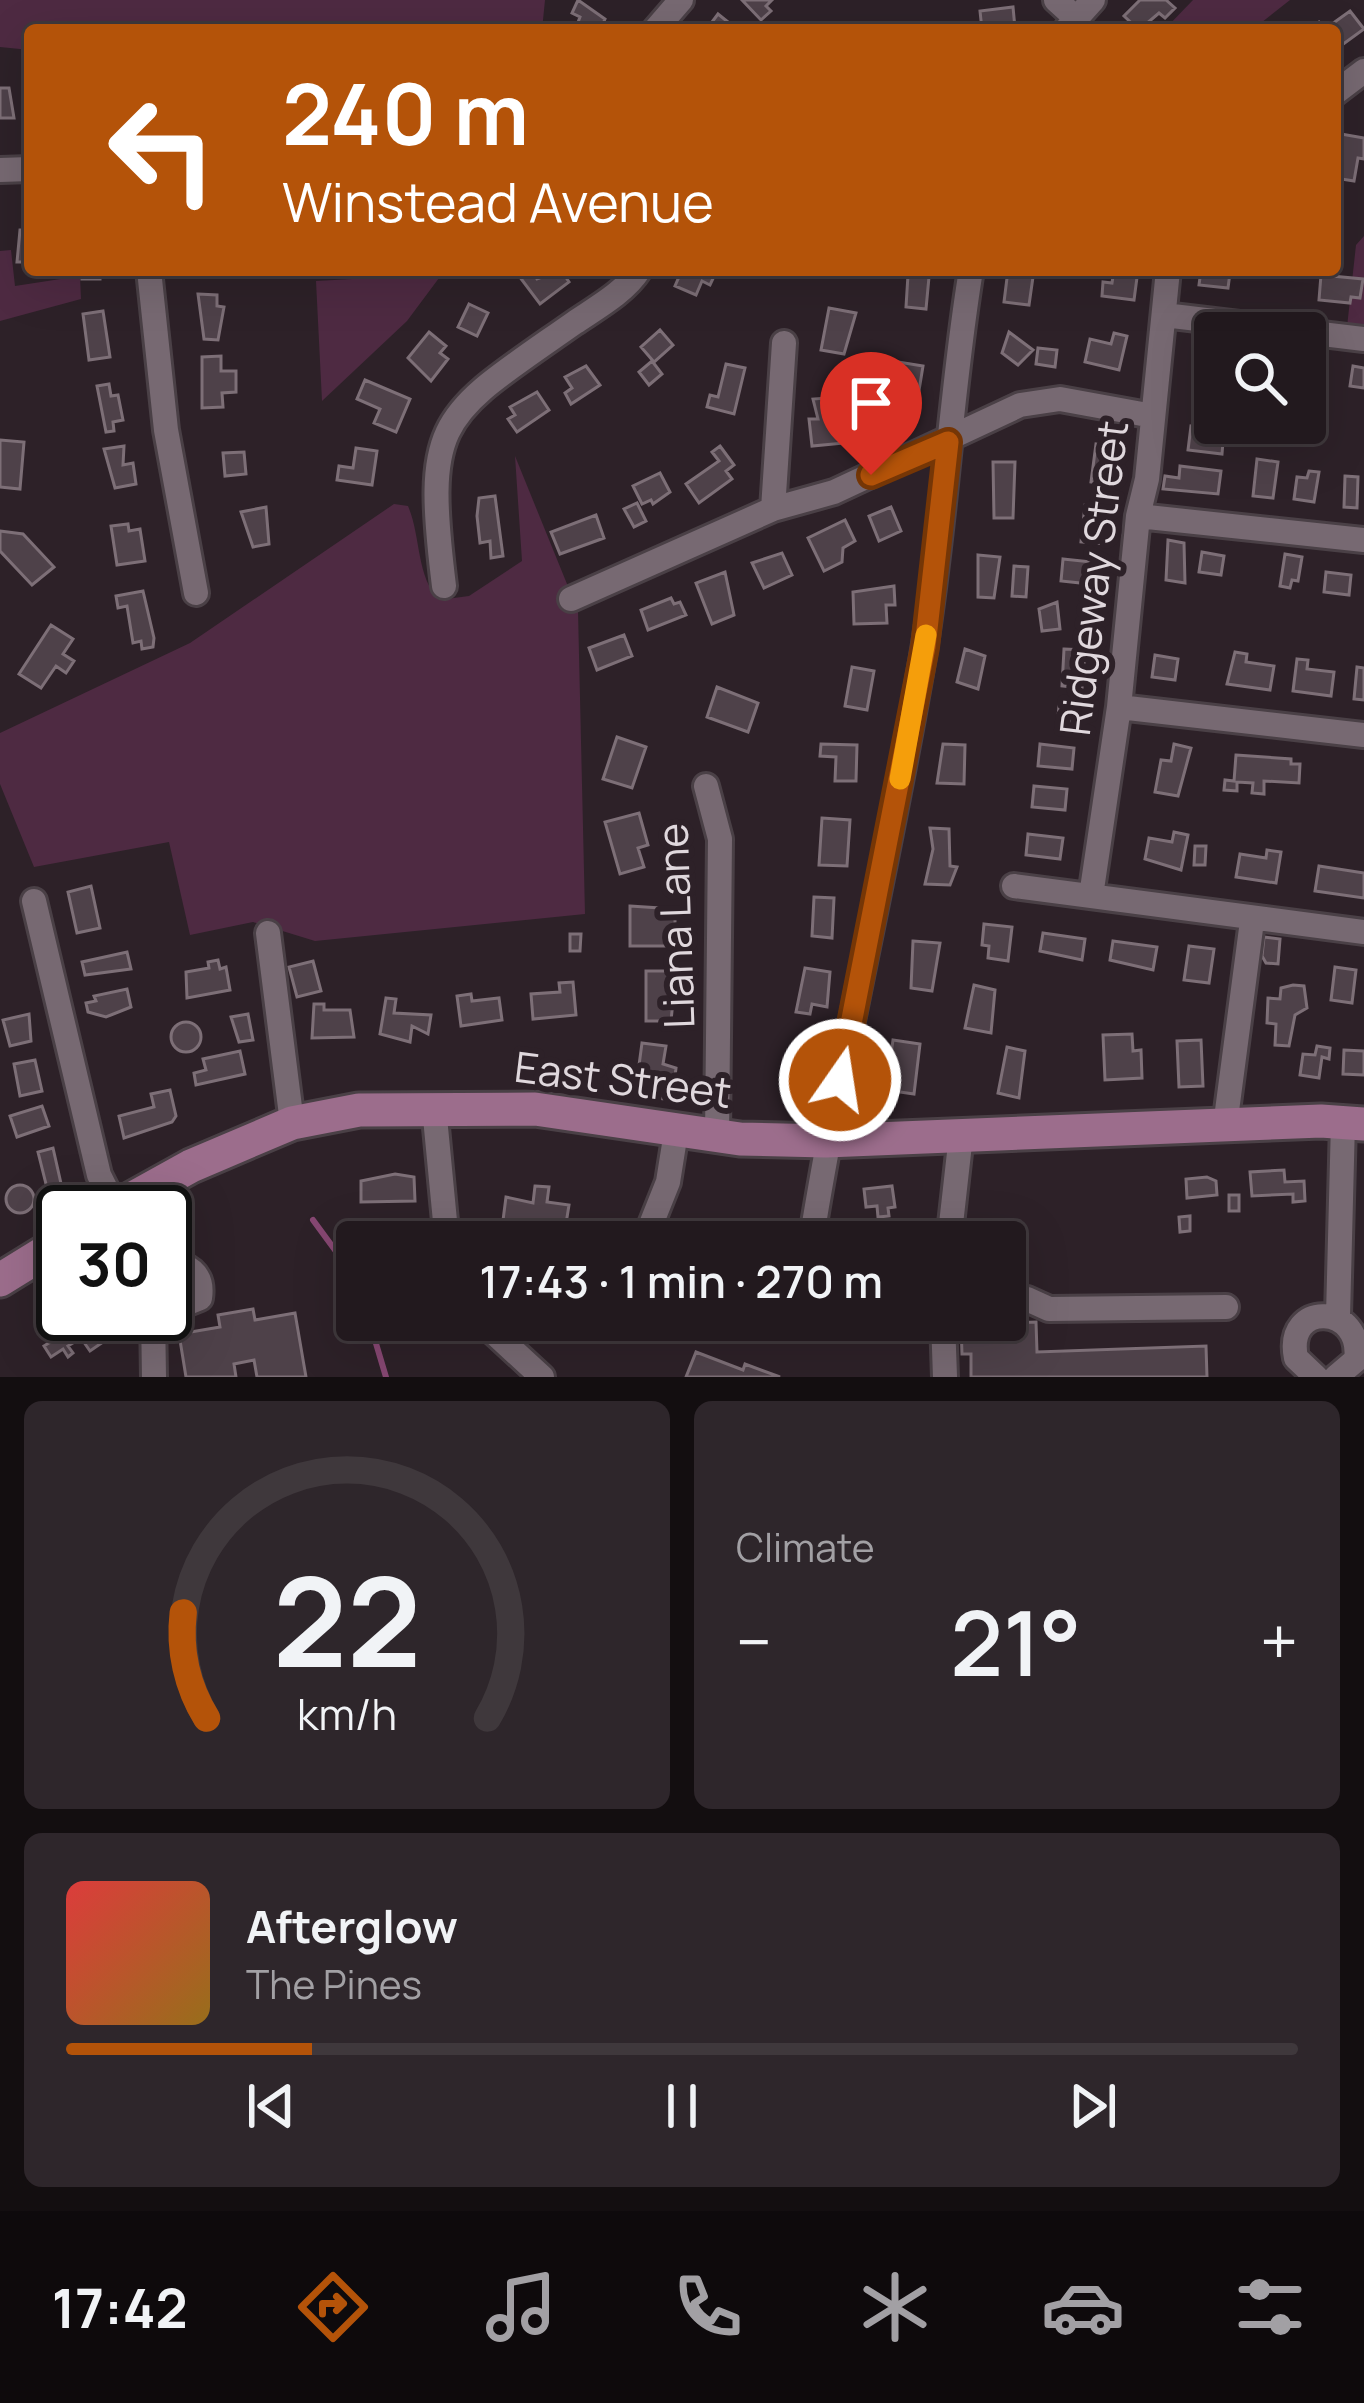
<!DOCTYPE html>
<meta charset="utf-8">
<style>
:root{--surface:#22191e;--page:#2e262b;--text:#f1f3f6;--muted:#a2a0a4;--line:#3f383c;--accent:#b45309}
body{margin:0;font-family:Manrope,sans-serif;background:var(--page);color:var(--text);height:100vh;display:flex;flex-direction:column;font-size:45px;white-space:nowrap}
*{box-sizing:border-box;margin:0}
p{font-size:39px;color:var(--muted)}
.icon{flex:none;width:66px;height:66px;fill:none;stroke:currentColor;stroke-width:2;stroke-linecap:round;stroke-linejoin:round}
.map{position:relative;height:1377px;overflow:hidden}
.panel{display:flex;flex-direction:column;gap:24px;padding:24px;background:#130e10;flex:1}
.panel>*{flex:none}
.guide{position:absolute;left:24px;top:24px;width:1317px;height:252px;border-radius:12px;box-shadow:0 12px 48px #0002,0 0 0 3px var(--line);background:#b45309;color:#fff;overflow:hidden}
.controls{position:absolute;left:1194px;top:312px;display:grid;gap:24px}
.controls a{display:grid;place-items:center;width:132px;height:132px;border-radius:12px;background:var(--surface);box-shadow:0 12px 48px #0002,0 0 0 3px var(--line);font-size:60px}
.speed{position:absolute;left:36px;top:1185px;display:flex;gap:24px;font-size:60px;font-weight:700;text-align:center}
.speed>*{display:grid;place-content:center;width:156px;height:156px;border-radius:50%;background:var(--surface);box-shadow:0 12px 48px #0002,0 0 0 3px var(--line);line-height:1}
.speed .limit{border:6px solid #111;border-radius:18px;background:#fff;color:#111}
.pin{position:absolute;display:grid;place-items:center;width:102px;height:102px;color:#fff;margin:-123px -51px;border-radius:50% 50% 50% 0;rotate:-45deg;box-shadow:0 0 12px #0007}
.pin .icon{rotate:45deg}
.me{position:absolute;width:132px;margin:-66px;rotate:13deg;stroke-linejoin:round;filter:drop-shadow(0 0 9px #0008)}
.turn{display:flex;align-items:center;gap:42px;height:252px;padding:0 60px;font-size:54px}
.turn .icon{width:156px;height:156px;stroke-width:2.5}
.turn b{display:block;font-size:84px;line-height:102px}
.big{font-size:90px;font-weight:600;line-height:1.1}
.panel .tile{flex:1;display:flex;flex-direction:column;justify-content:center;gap:18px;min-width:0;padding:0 42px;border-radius:18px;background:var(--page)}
.panel .dial{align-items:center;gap:0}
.dial svg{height:312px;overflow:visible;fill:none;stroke:var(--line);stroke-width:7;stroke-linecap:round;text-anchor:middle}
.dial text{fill:var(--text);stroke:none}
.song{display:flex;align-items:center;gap:36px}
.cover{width:144px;height:144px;border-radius:18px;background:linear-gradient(135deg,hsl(0 70% 55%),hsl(40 70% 35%))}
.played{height:12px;border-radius:6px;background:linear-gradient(90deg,var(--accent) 20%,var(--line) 20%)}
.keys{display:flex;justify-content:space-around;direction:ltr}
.heat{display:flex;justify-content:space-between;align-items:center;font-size:66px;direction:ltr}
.panel .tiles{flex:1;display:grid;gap:24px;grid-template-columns:1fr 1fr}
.tile:last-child{grid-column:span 2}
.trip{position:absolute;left:336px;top:1221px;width:690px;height:120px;border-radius:12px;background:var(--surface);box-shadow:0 12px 48px #0002,0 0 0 3px var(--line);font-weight:600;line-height:120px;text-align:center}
.menu{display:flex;height:192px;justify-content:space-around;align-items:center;background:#0e0a0c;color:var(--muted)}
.menu .icon{width:84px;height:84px}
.menu .on{color:var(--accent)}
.menu b{font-size:54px;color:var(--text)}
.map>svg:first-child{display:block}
</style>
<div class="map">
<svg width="1364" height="1377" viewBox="0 0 1364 1377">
<rect width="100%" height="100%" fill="#2d2128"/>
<path fill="#4e2a42" d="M 0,0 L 545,0 L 542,30 L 328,30 L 327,26 L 294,21 L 292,30 L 30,30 L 30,50 L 0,47 Z
M 1193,0 L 1290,0 L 1252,30 L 1164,30 Z
M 1364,236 L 1364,331 L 1347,327 L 1356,245 Z
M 11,250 L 15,286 L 80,276 L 81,299 L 0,321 L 0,251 Z
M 442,274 L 407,321 L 322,401 L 316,281 Z
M 515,456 L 578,611 L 585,914 L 315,941 L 253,922 L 190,935 L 169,842 L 34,867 L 0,784 L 0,733 L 190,643 L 394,504 L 408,506 C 421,536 416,576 439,600 L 469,596 L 522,561 Z"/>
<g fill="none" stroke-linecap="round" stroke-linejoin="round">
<path stroke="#864772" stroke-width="6" d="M 313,1220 L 357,1280
M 369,1320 L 386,1377"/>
</g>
<path fill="#4e4149" stroke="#7d6f77" stroke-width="3" d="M 578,0 L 605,19 L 600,30 L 575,30 L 580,17 L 572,13 Z
M 742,0 L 772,0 L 766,6 L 771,11 L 761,20 Z
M 1140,0 L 1166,0 L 1175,8 L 1165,18 L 1159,13 L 1139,30 L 1124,16 Z
M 1013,7 L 1015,28 L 982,30 L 980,11 Z
M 1350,11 L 1364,29 L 1335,50 L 1335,30 L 1310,28 L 1319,22 L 1325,29 Z
M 718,14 L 738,30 L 706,30 Z
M 0,88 L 9,88 L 14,118 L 0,118 Z
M 1341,134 L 1364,138 L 1364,159 L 1358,158 L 1354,181 L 1335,178 Z
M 20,230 L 30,230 L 30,262 L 17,262 Z
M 82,270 L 100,270 L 100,279 L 82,279 Z
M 531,270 L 537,279 L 561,270 L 569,282 L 540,304 L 519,276 Z
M 682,270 L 717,270 L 710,285 L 702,281 L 696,295 L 675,286 Z
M 1008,270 L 1034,270 L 1029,305 L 1004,302 Z
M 1114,270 L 1138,270 L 1134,300 L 1102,296 L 1103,282 L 1112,283 Z
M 1201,270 L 1230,273 L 1228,288 L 1199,285 Z
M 908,275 L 929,277 L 926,309 L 906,307 Z
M 1321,275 L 1363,279 L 1360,298 L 1351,297 L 1350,303 L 1319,300 Z
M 198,294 L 217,295 L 217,306 L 224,307 L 218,340 L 204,339 Z
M 469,304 L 488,313 L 477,336 L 458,327 Z
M 829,308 L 856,313 L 844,354 L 821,350 Z
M 103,311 L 110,357 L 89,360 L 83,314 Z
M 660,330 L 673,345 L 654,362 L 641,347 Z
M 429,332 L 446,346 L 440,353 L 448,359 L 431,381 L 408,358 Z
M 1009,332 L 1033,350 L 1018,365 L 1002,353 Z
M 1114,333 L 1127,336 L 1119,370 L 1085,362 L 1090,339 L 1111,344 Z
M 1038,348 L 1057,350 L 1055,367 L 1036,364 Z
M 1193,353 L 1215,353 L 1215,392 L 1194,392 Z
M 221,356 L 221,371 L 236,371 L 236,392 L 222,393 L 223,407 L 202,408 L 202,357 Z
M 652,361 L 662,374 L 649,385 L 639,372 Z
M 898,362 L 923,366 L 915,415 L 880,409 L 882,396 L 875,395 L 879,369 L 896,372 Z
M 726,364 L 745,368 L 734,414 L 707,407 L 710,395 L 718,397 Z
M 586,366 L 600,385 L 571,404 L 565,393 L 572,388 L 565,377 Z
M 1353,366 L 1364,368 L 1364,388 L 1350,386 Z
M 365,380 L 410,399 L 396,432 L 374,423 L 380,409 L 357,399 Z
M 109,384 L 111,396 L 118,395 L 123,420 L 113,422 L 114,431 L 106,432 L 97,386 Z
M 537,392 L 549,410 L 517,432 L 508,419 L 515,415 L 510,407 Z
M 851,395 L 855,442 L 812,446 L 809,419 L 818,419 L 813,399 L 826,398 L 827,408 L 832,407 L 832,397 Z
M 1191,426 L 1224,429 L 1222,454 L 1188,450 Z
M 0,440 L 24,442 L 20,489 L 0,487 Z
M 1096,444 L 1117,447 L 1112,485 L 1091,482 Z
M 124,446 L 123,465 L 133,463 L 136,484 L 115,488 L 104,449 Z
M 720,446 L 734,465 L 726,471 L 732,479 L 699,503 L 686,484 L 719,461 L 712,452 Z
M 356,448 L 377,451 L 372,485 L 337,480 L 339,466 L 353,468 Z
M 244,452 L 246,474 L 225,476 L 223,453 Z
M 1257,459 L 1278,462 L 1273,498 L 1253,496 Z
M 993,462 L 1015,462 L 1013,518 L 994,518 Z
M 1180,466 L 1221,471 L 1218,494 L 1163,489 L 1165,476 L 1179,478 Z
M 1309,471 L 1319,472 L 1314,502 L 1294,499 L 1297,477 L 1307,478 Z
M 660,473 L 670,492 L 653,504 L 651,500 L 642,504 L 633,486 Z
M 1345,476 L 1358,477 L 1357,508 L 1344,507 Z
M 495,496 L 503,556 L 491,558 L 490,541 L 480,543 L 477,516 L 479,498 Z
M 637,503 L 646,521 L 634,527 L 624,509 Z
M 1085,505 L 1108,507 L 1104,544 L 1081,542 Z
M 266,507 L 269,544 L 253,547 L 241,512 Z
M 891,507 L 901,531 L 879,541 L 869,516 Z
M 596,515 L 604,538 L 560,554 L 551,532 Z
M 845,520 L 855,541 L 843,548 L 842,562 L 824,571 L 808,538 Z
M 128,524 L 129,531 L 140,529 L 145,561 L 117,565 L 111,526 Z
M 0,531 L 23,534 L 54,567 L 32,585 L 0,551 Z
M 1168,540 L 1184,543 L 1185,583 L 1166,580 Z
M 1202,552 L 1224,556 L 1221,575 L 1199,572 Z
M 782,553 L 792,575 L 764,588 L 752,563 Z
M 1285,554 L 1302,557 L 1298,581 L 1292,580 L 1290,588 L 1280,586 Z
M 978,555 L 1000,557 L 994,598 L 978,597 Z
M 1063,559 L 1092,562 L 1090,584 L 1061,581 Z
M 1014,566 L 1028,567 L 1026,597 L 1012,596 Z
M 725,572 L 734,615 L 712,624 L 696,583 Z
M 1326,572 L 1351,575 L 1349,595 L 1324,592 Z
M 894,586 L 895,605 L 886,605 L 887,623 L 854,624 L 853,592 Z
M 143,591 L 154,638 L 153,647 L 142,649 L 141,641 L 133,643 L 127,606 L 118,608 L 116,596 Z
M 671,598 L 674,604 L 680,602 L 686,615 L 648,630 L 641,610 Z
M 1057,602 L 1060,629 L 1042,631 L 1039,609 Z
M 51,625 L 73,639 L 63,654 L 74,661 L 66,673 L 56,666 L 41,688 L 19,674 Z
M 624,635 L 632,656 L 597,670 L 589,648 Z
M 965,649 L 985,656 L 978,689 L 957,682 Z
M 1064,649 L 1085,650 L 1082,688 L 1062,686 Z
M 1235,652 L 1247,654 L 1246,662 L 1274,666 L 1270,690 L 1227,684 Z
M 1155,655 L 1178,659 L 1175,680 L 1152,677 Z
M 1297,659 L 1308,660 L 1307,669 L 1334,672 L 1331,696 L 1293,691 Z
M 852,667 L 874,671 L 867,710 L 845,706 Z
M 1357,667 L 1364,668 L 1364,700 L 1354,699 Z
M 717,687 L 758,703 L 748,732 L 707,717 Z
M 1059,706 L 1081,708 L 1078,730 L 1057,727 Z
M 617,737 L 646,747 L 632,788 L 603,779 Z
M 821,744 L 857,745 L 856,781 L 835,781 L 836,757 L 820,756 Z
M 943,744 L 965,745 L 964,784 L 937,783 Z
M 1040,744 L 1074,748 L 1072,769 L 1038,766 Z
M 1174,744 L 1191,748 L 1178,796 L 1155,792 L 1161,760 L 1171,761 Z
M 1236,755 L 1291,759 L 1291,764 L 1300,764 L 1299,783 L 1264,781 L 1264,794 L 1252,793 L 1253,783 L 1237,782 L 1237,791 L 1224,790 L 1225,780 L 1234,781 Z
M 1034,786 L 1067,789 L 1065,810 L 1032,807 Z
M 639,813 L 648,845 L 638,848 L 644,867 L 620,874 L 605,822 Z
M 822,818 L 850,820 L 847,866 L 819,865 Z
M 930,828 L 949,829 L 950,866 L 957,867 L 950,885 L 925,884 L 933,849 Z
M 1174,832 L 1188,835 L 1181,870 L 1145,859 L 1149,838 L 1172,842 Z
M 1028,834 L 1063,838 L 1060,859 L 1026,855 Z
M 1195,846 L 1206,846 L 1205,865 L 1194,865 Z
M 1267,850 L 1281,852 L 1276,883 L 1236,877 L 1240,854 L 1266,858 Z
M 1319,866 L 1364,873 L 1364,898 L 1315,891 Z
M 91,886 L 100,928 L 77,933 L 68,892 Z
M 814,897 L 834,898 L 832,938 L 812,936 Z
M 630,906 L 675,909 L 675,946 L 630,946 Z
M 984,924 L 1012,927 L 1008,961 L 988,958 L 989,946 L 982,945 Z
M 1043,933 L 1085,939 L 1082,960 L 1040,951 Z
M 570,934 L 581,934 L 580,951 L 570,951 Z
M 1264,937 L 1280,939 L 1278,964 L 1266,963 L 1262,956 Z
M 913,941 L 940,943 L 932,991 L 911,988 Z
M 1113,941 L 1157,947 L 1153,970 L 1110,960 Z
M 1189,946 L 1214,949 L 1209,983 L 1184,980 Z
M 127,952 L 131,969 L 85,975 L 82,962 Z
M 218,960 L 220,969 L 226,967 L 230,990 L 187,998 L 186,972 L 209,968 L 208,962 Z
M 313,961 L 321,991 L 297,997 L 289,967 Z
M 1335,967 L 1356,970 L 1352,1003 L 1331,1000 Z
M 805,968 L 830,972 L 827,1007 L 812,1004 L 810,1014 L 796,1012 Z
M 646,971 L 676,971 L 671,1021 L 646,1021 Z
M 573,982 L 576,1015 L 533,1019 L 531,994 L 560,992 L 559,983 Z
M 974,985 L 995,990 L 991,1033 L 965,1028 Z
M 1293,985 L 1304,986 L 1307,1008 L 1295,1015 L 1289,1046 L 1275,1045 L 1276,1024 L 1267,1023 L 1268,998 L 1280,999 L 1281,988 Z
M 127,989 L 131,1007 L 106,1017 L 88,1012 L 86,1003 L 96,1001 L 94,996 Z
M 471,994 L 472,1001 L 499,998 L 502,1020 L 461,1026 L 457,996 Z
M 386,998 L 396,999 L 394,1013 L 431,1015 L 428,1034 L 412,1026 L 410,1042 L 380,1034 Z
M 314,1004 L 324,1004 L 324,1010 L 350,1010 L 354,1037 L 312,1038 Z
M 29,1014 L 31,1041 L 10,1046 L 3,1020 Z
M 248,1014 L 253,1040 L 239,1042 L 231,1017 Z
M171 1037a15 15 0 1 1 30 0a15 15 0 1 1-30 0Z
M 1132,1034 L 1133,1051 L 1141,1050 L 1142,1078 L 1105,1080 L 1103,1035 Z
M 893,1040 L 920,1044 L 914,1094 L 886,1090 Z
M 1201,1040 L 1203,1086 L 1179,1087 L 1177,1041 Z
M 642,1043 L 666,1046 L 663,1064 L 676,1068 L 672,1100 L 635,1095 Z
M 1317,1046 L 1330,1048 L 1329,1059 L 1322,1057 L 1319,1078 L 1300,1075 L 1303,1054 L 1315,1055 Z
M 791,1047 L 814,1050 L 810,1090 L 788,1088 Z
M 1007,1047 L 1025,1051 L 1019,1098 L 998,1093 Z
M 1344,1050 L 1364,1051 L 1364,1075 L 1343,1074 Z
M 240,1051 L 245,1074 L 196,1085 L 194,1073 L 206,1070 L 203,1059 Z
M 35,1060 L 42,1091 L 20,1096 L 14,1064 Z
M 170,1090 L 176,1116 L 172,1122 L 124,1138 L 119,1116 L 154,1107 L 151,1094 Z
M 42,1106 L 49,1126 L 17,1137 L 10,1116 Z
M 53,1148 L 62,1188 L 48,1192 L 38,1152 Z
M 1284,1170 L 1285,1182 L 1304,1181 L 1305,1201 L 1293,1202 L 1293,1194 L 1252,1196 L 1250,1172 Z
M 395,1174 L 414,1177 L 415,1201 L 361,1202 L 361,1181 Z
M 1207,1177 L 1216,1181 L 1217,1195 L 1187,1198 L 1186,1179 Z
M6 1199a14 14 0 1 1 28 0a14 14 0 1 1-28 0Z
M 535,1186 L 549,1187 L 547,1202 L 569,1205 L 565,1230 L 502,1228 L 506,1197 L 533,1203 Z
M 892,1186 L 895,1207 L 888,1208 L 889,1216 L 878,1217 L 877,1206 L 866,1207 L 864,1189 Z
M 1229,1195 L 1239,1195 L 1239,1211 L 1229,1211 Z
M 1190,1216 L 1190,1231 L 1180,1232 L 1179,1217 Z
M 253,1309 L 255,1320 L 295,1313 L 306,1377 L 257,1377 L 254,1360 L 234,1364 L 236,1377 L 186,1377 L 179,1334 L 220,1327 L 218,1315 Z
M 88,1318 L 103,1342 L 90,1351 L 81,1338 L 68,1346 L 73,1353 L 68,1357 L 63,1349 L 51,1357 L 44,1346 L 52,1341 L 55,1327 Z
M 1036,1322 L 1037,1352 L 1206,1346 L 1207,1377 L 971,1377 L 971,1354 L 962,1354 L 961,1325 Z
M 696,1352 L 743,1370 L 745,1364 L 780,1377 L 686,1377 Z"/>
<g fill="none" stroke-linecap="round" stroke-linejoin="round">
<defs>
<path id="minor" d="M 1056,0 L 1077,19
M 655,30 L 681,0
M 1066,30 L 1093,0
M 1335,93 L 1364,71
M 0,170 L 30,169
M 149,270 L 166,430 L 196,593
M 1164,315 L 1364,339
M 773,509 L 784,343
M 1138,516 L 1364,540
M 444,586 C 423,416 440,417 574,323 C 596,308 625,292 639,270
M 571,599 L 773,509 L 834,492 L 1020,405 L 1060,399 L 1153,416
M 1119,707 L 1364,735
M 706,786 L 720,839 L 717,1137
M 1014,886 L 1364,932
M 1091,896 L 1119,707 L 1138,516 L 1147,479 L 1168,270
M 34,901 L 99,1175 L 115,1207
M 268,933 L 292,1123
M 434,1107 L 447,1242
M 1225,1126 L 1252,921
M 644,1242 L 668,1182 L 676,1132
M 811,1242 C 843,1044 891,849 924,650 C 945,524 950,396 971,270
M 949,1242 L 961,1135
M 165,1259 C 187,1265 204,1272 200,1298 L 165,1312
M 1005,1299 L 1027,1299 L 1049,1309 L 1226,1307
M 153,1314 L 154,1377
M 1338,1316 L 1343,1122
M 480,1320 L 542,1377
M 943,1320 L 945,1377
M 788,1326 L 790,1320
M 1316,1377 L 1296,1358 C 1284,1300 1364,1304 1356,1360 L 1336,1377"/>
<path id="major" d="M 108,1212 L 191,1166 L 292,1123 L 359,1110 L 535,1109 L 740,1139 L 826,1141 L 1321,1121 L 1364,1124
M 0,1280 L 63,1241"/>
</defs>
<use href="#minor" stroke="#4a4046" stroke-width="30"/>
<use href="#major" stroke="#4a4046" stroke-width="39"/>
<use href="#minor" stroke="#776972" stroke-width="24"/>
<use href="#major" stroke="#9c6d8c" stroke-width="33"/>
</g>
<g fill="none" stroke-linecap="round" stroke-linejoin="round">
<defs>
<path id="route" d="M 840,1080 L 925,647 L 948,442 L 871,475"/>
</defs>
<use href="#route" stroke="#753606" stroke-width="30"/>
<use href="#route" stroke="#b45309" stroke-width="21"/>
<path stroke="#f59e0b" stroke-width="21" d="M 900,779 L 926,635"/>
</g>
<g text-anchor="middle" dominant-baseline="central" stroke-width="12" stroke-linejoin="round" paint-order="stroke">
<g font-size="42" fill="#e0d8dd" stroke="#2d2128">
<text transform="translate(1093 578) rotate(-83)">Ridgeway Street</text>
<text transform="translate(675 926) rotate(-92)">Liana Lane</text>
<text transform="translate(623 1079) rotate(7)">East Street</text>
</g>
</g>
</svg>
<div class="controls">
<a><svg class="icon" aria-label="search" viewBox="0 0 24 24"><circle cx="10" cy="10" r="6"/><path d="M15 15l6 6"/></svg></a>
</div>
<div class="speed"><div class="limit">30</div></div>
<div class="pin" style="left:871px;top:475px;background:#d93025"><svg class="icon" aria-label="arrive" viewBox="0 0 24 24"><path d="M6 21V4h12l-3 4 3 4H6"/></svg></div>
<svg class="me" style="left:840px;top:1080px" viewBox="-20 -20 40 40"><circle r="17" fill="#b45309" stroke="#fff" stroke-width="3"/><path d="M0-11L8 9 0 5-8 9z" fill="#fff"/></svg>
<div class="trip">17:43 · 1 min · 270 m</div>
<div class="guide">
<div class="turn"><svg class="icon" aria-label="left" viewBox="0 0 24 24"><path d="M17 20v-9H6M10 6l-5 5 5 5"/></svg><div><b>240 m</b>Winstead Avenue</div></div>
</div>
</div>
<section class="panel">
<div class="tiles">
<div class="tile dial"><svg viewBox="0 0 100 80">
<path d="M14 69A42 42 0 1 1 86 69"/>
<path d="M14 69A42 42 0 0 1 8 42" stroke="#b45309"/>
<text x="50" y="56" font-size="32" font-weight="700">22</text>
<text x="50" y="72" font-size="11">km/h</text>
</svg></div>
<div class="tile"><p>Climate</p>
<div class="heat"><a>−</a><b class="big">21°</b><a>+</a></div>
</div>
<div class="tile">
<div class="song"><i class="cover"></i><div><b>Afterglow</b><p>The Pines</p></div></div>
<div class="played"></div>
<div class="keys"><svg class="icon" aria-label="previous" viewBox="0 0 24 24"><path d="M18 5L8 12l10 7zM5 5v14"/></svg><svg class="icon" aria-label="pause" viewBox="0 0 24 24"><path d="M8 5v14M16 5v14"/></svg><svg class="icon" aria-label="next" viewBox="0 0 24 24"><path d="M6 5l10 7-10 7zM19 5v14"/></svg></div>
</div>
</div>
</section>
<nav class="menu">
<b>17:42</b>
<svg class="icon on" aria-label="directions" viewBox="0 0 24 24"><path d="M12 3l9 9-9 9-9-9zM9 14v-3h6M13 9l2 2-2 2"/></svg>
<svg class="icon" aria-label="music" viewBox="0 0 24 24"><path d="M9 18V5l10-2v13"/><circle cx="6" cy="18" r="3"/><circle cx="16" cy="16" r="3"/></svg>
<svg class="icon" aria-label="phone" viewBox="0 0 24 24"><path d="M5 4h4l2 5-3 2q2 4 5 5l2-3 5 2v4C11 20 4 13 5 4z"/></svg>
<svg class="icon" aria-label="climate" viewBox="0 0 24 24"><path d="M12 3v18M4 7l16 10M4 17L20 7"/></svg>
<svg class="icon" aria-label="car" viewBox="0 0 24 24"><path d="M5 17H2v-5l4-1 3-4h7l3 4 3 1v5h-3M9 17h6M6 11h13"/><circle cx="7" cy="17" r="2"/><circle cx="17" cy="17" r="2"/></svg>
<svg class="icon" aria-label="filters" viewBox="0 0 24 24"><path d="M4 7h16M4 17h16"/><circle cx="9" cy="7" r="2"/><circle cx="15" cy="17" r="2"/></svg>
</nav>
